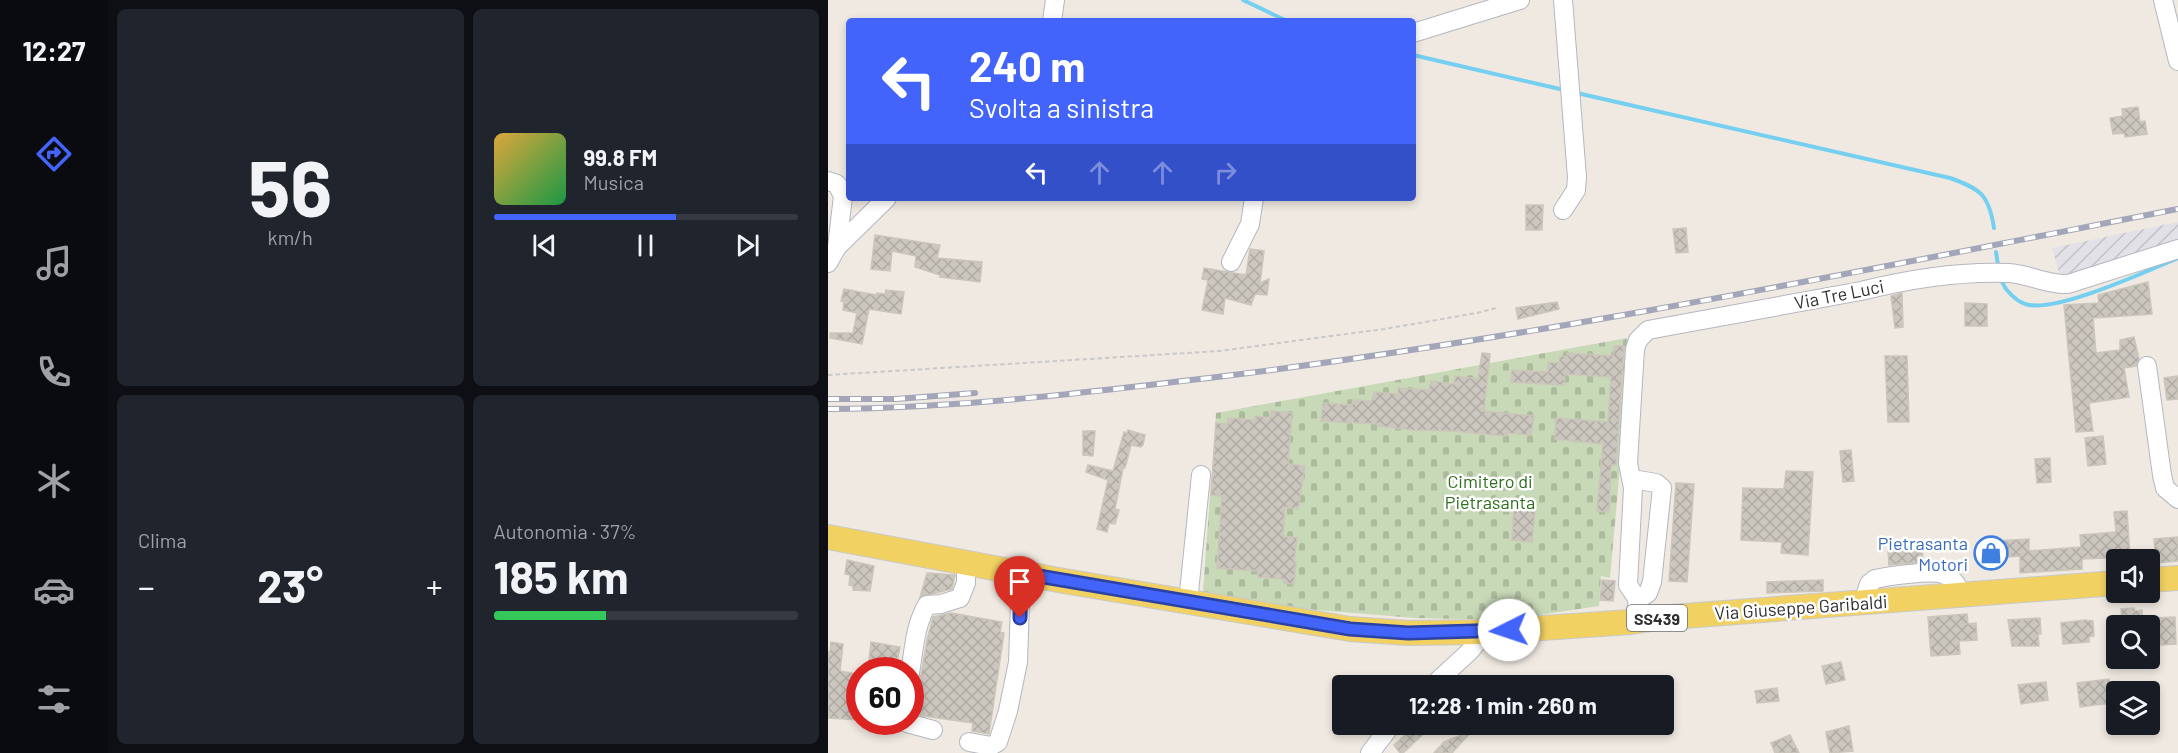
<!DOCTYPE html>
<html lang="it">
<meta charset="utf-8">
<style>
:root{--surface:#171b24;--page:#20242c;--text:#f1f3f6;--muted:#9ea1a6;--line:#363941;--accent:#4264fb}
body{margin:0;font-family:Barlow,sans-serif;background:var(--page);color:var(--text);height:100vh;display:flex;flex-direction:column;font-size:22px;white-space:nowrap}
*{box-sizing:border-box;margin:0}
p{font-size:20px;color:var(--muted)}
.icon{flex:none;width:33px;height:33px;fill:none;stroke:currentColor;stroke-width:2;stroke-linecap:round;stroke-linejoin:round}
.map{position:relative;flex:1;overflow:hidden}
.drawer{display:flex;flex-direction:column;gap:9px;padding:9px;background:#0d0f14;width:720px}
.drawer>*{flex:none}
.banner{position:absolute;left:18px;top:18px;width:570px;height:183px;border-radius:6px;box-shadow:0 3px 9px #0003;background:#4264fb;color:#fff;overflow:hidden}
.tools{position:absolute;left:1278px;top:549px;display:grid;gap:12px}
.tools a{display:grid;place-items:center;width:54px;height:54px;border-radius:6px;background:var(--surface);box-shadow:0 3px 9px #0003;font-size:30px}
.speed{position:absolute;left:18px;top:657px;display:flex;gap:12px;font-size:30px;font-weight:700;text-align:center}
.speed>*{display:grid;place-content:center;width:78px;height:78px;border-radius:50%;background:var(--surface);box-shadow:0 3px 9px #0003;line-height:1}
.speed .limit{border:9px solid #d22;background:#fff;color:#111}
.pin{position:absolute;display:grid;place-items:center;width:51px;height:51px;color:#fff;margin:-62px -26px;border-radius:50% 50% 50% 0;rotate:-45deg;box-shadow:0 0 6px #0007}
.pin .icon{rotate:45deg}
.me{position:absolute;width:66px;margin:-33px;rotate:266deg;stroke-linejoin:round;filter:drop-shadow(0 0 4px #0008)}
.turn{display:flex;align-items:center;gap:21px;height:126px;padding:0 24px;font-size:27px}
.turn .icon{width:78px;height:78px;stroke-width:2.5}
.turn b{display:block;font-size:42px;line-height:51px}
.lanes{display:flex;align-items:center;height:57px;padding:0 24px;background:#0003;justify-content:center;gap:30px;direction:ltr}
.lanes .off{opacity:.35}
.big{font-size:45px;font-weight:700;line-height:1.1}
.drawer .card{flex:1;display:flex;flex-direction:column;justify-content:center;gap:9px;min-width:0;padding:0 21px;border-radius:9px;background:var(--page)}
.drawer .dial{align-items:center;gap:0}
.dial b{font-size:78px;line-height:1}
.song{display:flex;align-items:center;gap:18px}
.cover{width:72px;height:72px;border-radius:9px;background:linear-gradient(135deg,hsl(40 70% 55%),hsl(140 70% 35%))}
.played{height:6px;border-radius:3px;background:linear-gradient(90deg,var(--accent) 60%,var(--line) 60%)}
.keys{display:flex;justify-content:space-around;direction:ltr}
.heat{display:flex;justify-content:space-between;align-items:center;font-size:33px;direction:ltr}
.charge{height:9px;border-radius:4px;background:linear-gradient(90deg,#34c759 37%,var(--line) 0)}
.drawer .tiles{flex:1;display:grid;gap:9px;grid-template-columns:repeat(2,1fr)}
.trip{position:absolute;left:504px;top:675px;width:342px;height:60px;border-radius:6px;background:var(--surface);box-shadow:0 3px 9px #0003;font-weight:700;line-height:60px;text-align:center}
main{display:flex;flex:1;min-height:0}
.dock{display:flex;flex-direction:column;width:108px;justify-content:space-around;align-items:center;background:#090b0e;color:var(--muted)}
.dock .icon{width:42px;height:42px}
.dock .selected{color:var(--accent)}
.dock b{font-size:27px;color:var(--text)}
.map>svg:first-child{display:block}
</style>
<main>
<nav class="dock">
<b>12:27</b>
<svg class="icon selected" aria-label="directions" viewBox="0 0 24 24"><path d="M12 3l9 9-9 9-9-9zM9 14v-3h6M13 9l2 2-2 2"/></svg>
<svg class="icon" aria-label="music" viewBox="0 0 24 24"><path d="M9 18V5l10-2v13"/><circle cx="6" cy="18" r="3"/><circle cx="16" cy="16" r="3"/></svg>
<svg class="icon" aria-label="phone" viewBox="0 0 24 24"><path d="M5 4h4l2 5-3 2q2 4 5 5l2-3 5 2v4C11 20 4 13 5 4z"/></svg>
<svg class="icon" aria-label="climate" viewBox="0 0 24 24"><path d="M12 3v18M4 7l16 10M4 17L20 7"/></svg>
<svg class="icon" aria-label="car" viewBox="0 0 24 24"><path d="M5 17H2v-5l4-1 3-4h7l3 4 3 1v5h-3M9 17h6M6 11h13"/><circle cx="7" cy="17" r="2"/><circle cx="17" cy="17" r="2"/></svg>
<svg class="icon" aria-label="filters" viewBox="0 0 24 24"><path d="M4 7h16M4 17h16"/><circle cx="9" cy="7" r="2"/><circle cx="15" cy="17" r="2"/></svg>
</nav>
<section class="drawer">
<div class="tiles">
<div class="card dial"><b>56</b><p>km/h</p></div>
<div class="card">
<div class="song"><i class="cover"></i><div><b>99.8 FM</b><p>Musica</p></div></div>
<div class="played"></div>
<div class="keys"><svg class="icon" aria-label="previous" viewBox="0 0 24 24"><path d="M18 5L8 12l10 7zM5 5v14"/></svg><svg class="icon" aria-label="pause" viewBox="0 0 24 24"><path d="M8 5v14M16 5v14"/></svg><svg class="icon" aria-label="next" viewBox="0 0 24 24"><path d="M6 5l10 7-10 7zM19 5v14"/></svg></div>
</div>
<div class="card"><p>Clima</p>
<div class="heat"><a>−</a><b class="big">23°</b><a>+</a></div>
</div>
<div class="card"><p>Autonomia · 37%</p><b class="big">185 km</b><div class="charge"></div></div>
</div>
</section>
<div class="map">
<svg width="1350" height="753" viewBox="0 0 1350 753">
<defs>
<pattern id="industrial-furrows" width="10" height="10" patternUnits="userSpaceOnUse" patternTransform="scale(1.5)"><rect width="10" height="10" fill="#e3e1e8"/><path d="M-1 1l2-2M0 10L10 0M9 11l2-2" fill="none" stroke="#c3c1c7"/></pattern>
<pattern id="cemetery-stones" width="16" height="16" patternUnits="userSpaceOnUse" patternTransform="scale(1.5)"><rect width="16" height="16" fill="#c8d9b8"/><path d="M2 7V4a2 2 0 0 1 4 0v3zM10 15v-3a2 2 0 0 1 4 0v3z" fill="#acbb9e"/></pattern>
<pattern id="building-cross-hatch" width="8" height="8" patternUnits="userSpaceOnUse" patternTransform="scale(1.5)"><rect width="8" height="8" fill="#cbc7bf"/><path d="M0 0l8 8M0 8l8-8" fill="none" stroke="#afaba4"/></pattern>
</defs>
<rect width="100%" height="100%" fill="#efe9e1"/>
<path fill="url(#industrial-furrows)" d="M 1350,222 L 1350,241 L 1233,279 L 1224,248 Z"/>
<path fill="url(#cemetery-stones)" d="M 799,338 L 797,411 L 782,578 L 773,576 L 771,606 L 678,620 L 587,618 L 477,609 L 375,592 L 388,413 Z"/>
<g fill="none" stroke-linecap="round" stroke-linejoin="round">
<path stroke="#75cff0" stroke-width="4" d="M 415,0 L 459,21
M 585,55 L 736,90
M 749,93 L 1122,178 C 1153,189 1161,195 1166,228
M 1168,252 L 1170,265
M 1174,282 C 1178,291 1187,300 1197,304 C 1226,314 1319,271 1350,258"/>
</g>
<path fill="url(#building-cross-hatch)" stroke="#cbc5ba" stroke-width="1.5" d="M 1310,107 L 1312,122 L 1317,121 L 1319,134 L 1297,137 L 1296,133 L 1285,134 L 1282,118 L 1295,116 L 1294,109 Z
M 698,205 L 715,205 L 714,230 L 698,230 Z
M 858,228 L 860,252 L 848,253 L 845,229 Z
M 47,235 L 112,245 L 109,258 L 154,262 L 152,282 L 112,277 L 112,275 L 87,267 L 88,256 L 64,251 L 62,271 L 43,269 Z
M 422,249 L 436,251 L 432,283 L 441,279 L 439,295 L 427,294 L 423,305 L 397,298 L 395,314 L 374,310 L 380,280 L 374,279 L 376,268 L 418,275 Z
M 1320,282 L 1324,314 L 1265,318 L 1268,353 L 1292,350 L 1292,340 L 1306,337 L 1311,359 L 1308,366 L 1296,368 L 1301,397 L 1261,403 L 1265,431 L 1248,432 L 1236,305 L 1271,303 L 1270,295 Z
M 16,289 L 48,295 L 49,293 L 57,294 L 58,290 L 76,292 L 73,314 L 41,309 L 34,344 L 2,338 L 2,333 L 25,333 L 29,313 L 15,310 L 16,302 L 13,301 Z
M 1074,293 L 1075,327 L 1067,328 L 1063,296 Z
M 729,302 L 731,309 L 690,319 L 688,308 Z
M 1137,303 L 1159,304 L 1159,326 L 1137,326 Z
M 786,346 L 796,346 L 788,465 L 783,465 L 781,512 L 769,511 L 775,444 L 727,439 L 728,418 L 780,422 L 783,377 L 737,374 L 736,385 L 683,382 L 684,370 L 720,372 L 720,362 L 731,363 L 732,356 L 739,357 L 739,353 L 785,356 Z
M 654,353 L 662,354 L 656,411 L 706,416 L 703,435 L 679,433 L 678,436 L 625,431 L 594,430 L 594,431 L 550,426 L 550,424 L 493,421 L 495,403 L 524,405 L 525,400 L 544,401 L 546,392 L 570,394 L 570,388 L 601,390 L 603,381 L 626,384 L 627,376 L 650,379 Z
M 1057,356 L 1079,356 L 1081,422 L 1060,422 Z
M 1350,376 L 1350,399 L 1339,400 L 1336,378 Z
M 443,411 L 464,413 L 460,464 L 477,466 L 470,509 L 457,507 L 455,536 L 469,538 L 466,562 L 468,562 L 466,584 L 456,583 L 456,579 L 430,577 L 430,571 L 389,568 L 394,496 L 383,495 L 388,423 L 400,424 L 400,418 L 426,420 L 427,416 L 443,418 Z
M 300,430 L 317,435 L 315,445 L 313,447 L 303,445 L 297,468 L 295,468 L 287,509 L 291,510 L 287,524 L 281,523 L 279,532 L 269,529 L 280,480 L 258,472 L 260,465 L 285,471 L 296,432 L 299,433 Z
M 255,431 L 267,431 L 265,456 L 255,455 Z
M 1275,436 L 1278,464 L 1260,466 L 1257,438 Z
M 1023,450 L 1026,481 L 1015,482 L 1012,451 Z
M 1222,458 L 1223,482 L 1209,483 L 1207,459 Z
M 958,471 L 985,472 L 980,555 L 953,553 L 954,542 L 913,540 L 915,488 L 956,489 Z
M 848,483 L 866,484 L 859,582 L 841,581 Z
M 686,508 L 707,510 L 704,542 L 684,540 Z
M 1299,511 L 1302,557 L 1254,559 L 1254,569 L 1192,573 L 1192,556 L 1151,559 L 1150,542 L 1201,539 L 1201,551 L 1253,547 L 1252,535 L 1288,532 L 1286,512 Z
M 1350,537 L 1350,561 L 1328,563 L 1326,539 Z
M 1094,548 L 1095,562 L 1061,565 L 1060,550 Z
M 19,560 L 46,566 L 42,591 L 25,590 L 25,586 L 21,585 L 22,575 L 17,574 Z
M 99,573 L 127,575 L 124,589 L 92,597 Z
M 774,580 L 787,581 L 785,601 L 772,600 Z
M 995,580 L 995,591 L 939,593 L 939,582 Z
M 1306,608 L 1307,611 L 1314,610 L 1315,626 L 1294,626 L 1293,609 Z
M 123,613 L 174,622 L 172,632 L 176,633 L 161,734 L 144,731 L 145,723 L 96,716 L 82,712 L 87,683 L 93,675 L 99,640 L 105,617 Z
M 1139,614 L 1140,624 L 1148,623 L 1149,640 L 1131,641 L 1132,654 L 1103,656 L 1100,617 Z
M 1347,617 L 1348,644 L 1333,645 L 1333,642 L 1328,642 L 1327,618 Z
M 1212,618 L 1213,634 L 1210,634 L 1211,646 L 1184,646 L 1180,620 Z
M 1257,620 L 1265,621 L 1266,636 L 1261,637 L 1261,642 L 1235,644 L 1233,623 Z
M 3,642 L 15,644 L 12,671 L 30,674 L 27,696 L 32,697 L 32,720 L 0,718 L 0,651 L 2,652 Z
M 43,642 L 72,647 L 67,670 L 40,670 Z
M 1013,662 L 1017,680 L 998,684 L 994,666 Z
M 1281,679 L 1283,703 L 1252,707 L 1249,683 Z
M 1218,682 L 1220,700 L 1193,704 L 1190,685 Z
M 949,688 L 951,701 L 929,703 L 927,691 Z
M 589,724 L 606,724 L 575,753 L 572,753 L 566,745 Z
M 1021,726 L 1025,751 L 1002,753 L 998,732 Z
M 644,731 L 624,753 L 606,753 L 616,742 Z
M 962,735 L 971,753 L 947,753 L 943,743 Z"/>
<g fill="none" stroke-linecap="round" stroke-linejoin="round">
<defs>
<path id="minor" d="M 735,0 L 749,177 L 748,190 L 735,210
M 1335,0 L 1350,61
M 224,21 L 227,0
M 585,33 L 692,0
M 0,181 L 9,184 L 15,196 L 9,247
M 403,262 L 422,224 L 426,198
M 0,263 L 9,247 L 59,198
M 1319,366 L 1334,475 L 1337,488 L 1350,499
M 804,479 L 828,483 L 834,488 L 824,582 L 820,593 L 810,600 L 808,612
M 810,600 L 800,585 L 805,488 L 800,463 L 807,349 L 810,340 L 820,330 L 1033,291 C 1081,279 1131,271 1181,273 C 1201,274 1218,285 1240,284 L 1350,249
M 360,602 L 373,475
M 1035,603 L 1041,584 L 1047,579 C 1061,576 1103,570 1115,574 C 1125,577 1130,586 1134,595
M 82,673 C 86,649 87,625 99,605 L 113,604 L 132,598 L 138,583 L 138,562
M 604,686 L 642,651 L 657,632
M 79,722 L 79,723 L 105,730
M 141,742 L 163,746 L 170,742 L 180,711 L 190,662 L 193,573
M 542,753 L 564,724"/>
<path id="major" d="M 0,537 L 236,581 L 522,629 L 580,633 L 657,632 L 803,622 L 830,618 L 1288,583
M 1322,580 L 1350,578"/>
</defs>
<use href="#minor" stroke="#b4b7c1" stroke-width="20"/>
<use href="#major" stroke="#c9c9c9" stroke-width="26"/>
<path stroke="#c9c9c9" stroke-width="2" stroke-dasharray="4.5 3" stroke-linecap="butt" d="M 0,375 L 391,351 L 556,329 L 649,313 L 668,308"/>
<use href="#minor" stroke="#fff" stroke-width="18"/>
<use href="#major" stroke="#f2d163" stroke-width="24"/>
<defs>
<path id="rail" d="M 0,399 L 68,399 L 147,393
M 0,409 C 132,408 265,392 397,376 C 717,336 1033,271 1350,209"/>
</defs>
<use href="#rail" stroke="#a3a6b8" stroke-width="6"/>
<use href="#rail" stroke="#fff" stroke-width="4" stroke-dasharray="11" stroke-linecap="butt"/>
</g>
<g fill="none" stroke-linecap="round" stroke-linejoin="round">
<defs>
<path id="route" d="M 192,618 L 193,573 L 522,629 L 580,633 L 681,630"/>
</defs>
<use href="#route" stroke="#2b41a3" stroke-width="15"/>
<use href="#route" stroke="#4264fb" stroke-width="10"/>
</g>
<defs>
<symbol id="shop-ring" viewBox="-11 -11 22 22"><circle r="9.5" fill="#fff" stroke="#3f7fe0" stroke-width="1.5"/><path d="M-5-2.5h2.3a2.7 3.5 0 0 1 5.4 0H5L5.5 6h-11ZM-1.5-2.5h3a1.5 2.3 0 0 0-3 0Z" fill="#3f7fe0"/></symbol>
</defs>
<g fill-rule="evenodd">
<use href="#shop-ring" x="1144" y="534" width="38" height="38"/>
</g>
<g text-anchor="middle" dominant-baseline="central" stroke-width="5" stroke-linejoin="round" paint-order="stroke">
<rect fill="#fff" stroke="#6d6d6d" stroke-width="1.5" x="799" y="605" width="60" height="26" rx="4.5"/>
<g font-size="16" font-weight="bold" fill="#2e2e2e">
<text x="829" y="618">SS439</text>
</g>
<g font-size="18" fill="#2e2e2e" stroke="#fff">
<text transform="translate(1011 294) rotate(-11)">Via Tre Luci</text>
<text transform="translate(973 607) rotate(-4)">Via Giuseppe Garibaldi</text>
</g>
<g font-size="18" fill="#2c6e1b" stroke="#fff">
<text x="662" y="481">Cimitero di<tspan x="662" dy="21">Pietrasanta</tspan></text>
</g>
<g font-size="18" fill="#366cbe" stroke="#fff" text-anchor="end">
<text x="1140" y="543">Pietrasanta<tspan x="1140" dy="21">Motori</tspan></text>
</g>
</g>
</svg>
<div class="tools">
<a><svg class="icon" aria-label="sound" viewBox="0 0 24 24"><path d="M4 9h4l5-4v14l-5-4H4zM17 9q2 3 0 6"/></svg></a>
<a><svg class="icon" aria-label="search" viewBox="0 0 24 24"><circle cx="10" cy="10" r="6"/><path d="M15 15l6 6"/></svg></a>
<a><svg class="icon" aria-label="layers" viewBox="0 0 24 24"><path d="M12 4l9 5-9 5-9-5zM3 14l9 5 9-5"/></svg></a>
</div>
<div class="speed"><div class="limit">60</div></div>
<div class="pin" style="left:192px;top:618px;background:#d93025"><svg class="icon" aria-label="arrive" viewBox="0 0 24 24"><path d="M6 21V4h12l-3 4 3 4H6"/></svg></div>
<svg class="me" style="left:681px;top:630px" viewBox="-20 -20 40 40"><circle r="19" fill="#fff"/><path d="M0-13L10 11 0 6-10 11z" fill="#4264fb"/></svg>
<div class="trip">12:28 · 1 min · 260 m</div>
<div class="banner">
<div class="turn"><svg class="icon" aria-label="left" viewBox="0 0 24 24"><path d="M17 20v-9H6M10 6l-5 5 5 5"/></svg><div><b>240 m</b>Svolta a sinistra</div></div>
<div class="lanes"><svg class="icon" aria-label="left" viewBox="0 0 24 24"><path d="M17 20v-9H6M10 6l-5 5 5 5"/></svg><svg class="icon off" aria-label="ahead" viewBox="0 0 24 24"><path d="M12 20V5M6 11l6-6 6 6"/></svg><svg class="icon off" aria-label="ahead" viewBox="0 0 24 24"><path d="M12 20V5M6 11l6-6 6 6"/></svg><svg class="icon off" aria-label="right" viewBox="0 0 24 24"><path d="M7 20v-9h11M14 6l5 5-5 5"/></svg></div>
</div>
</div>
</main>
